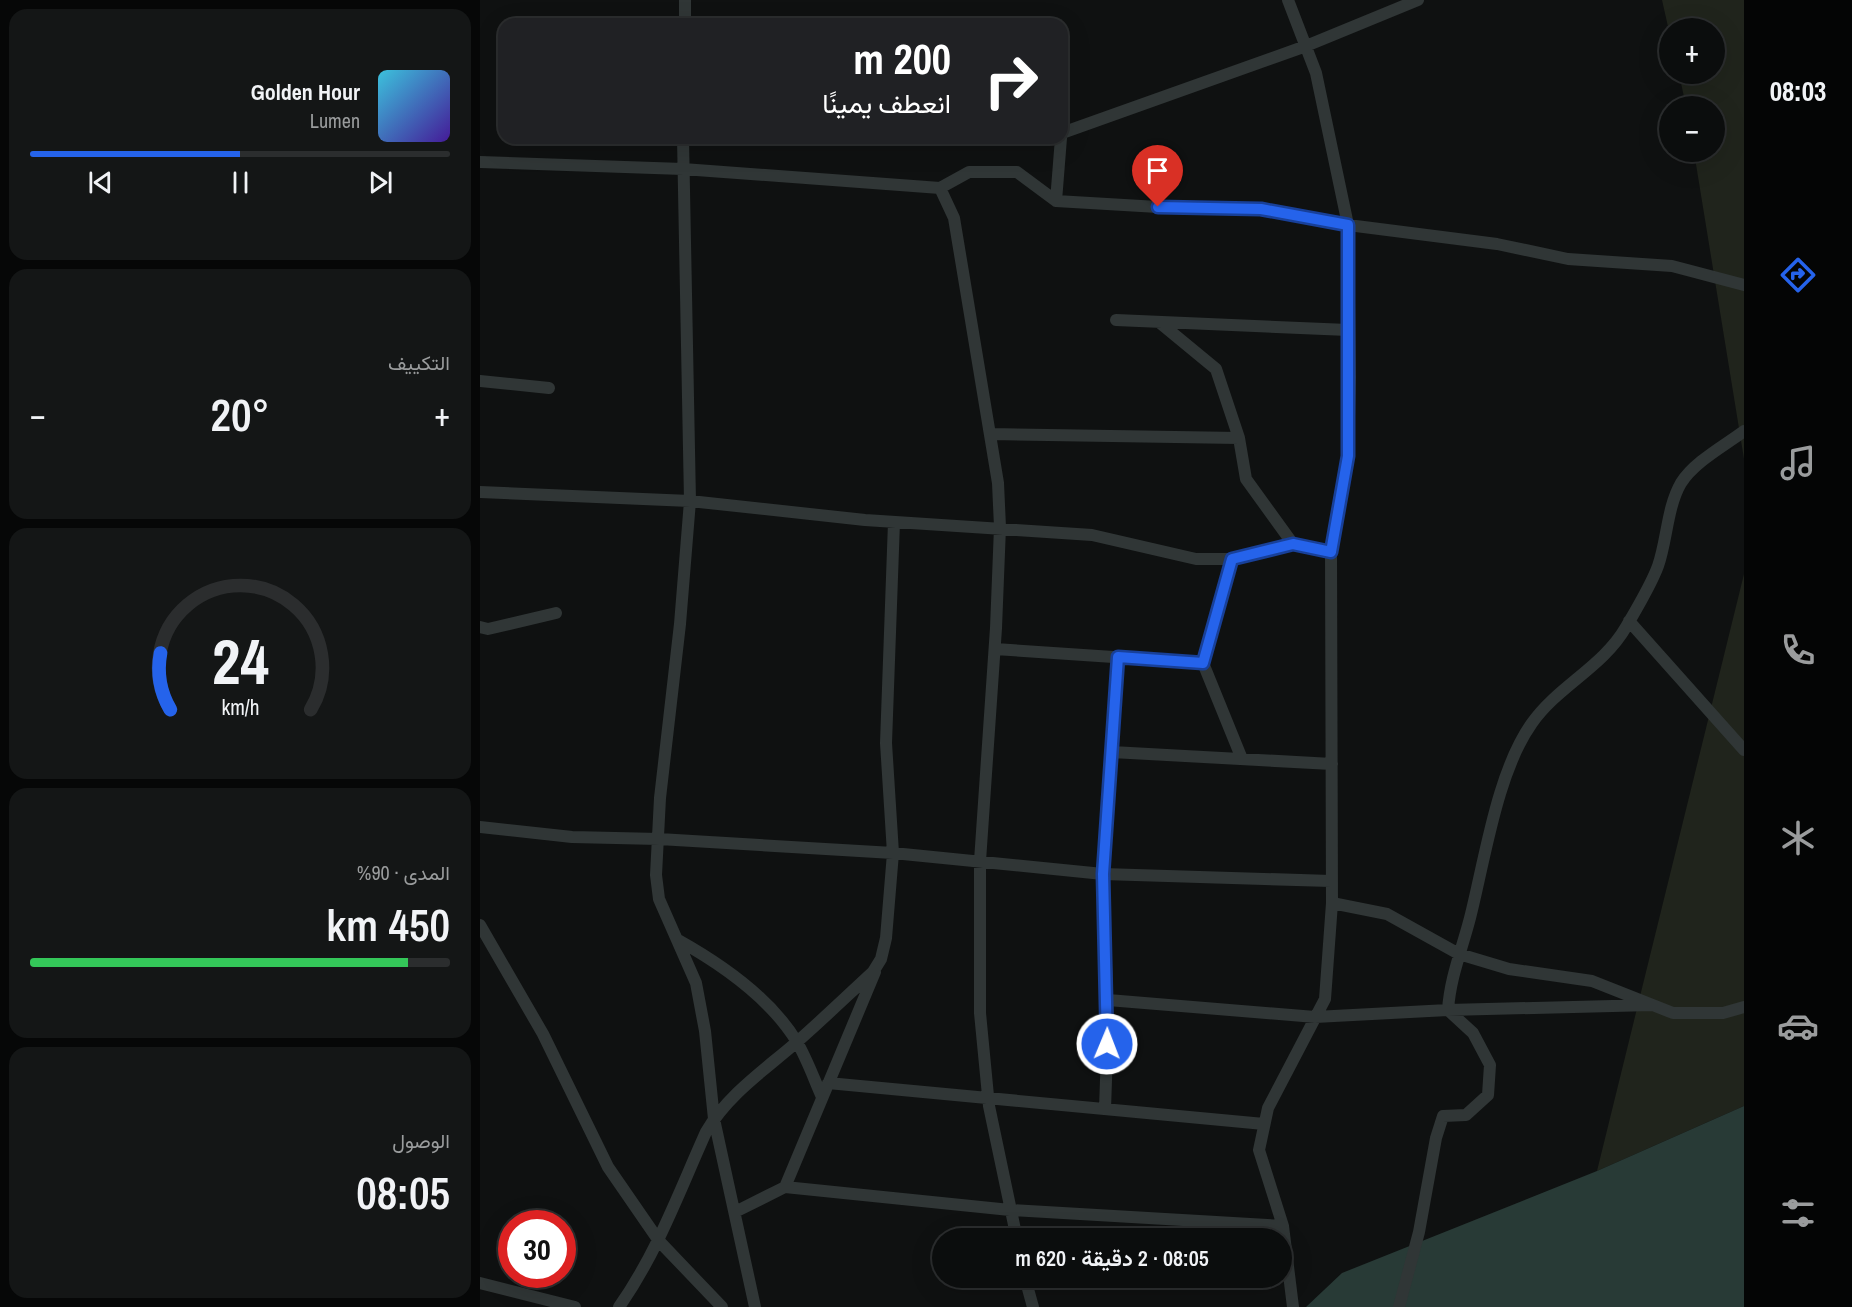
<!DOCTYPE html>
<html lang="ar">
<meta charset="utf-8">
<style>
:root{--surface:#0b0d0d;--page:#141616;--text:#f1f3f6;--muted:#9a9c9d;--line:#2b2d2e;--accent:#2563eb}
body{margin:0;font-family:"Archivo Narrow",Vazirmatn,sans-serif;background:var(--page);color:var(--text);direction:rtl;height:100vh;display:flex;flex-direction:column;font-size:22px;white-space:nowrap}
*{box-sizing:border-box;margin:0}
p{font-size:20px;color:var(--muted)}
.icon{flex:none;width:33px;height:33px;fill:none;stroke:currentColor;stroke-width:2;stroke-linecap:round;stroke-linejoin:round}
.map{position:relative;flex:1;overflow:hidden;direction:ltr}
.panel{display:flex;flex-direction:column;gap:9px;padding:9px;background:#060707;width:480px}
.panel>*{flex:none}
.top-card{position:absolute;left:18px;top:18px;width:570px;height:126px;border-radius:18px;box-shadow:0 6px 24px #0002,0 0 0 2px var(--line);direction:rtl;background:#202124;color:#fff;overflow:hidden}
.controls{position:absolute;left:1179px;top:18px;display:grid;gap:12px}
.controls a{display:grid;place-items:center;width:66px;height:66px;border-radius:50%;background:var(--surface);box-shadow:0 6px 24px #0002,0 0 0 2px var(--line);font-size:30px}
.speed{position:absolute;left:18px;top:1210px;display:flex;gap:12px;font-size:30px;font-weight:700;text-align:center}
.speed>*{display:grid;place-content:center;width:78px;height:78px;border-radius:50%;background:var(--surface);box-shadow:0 6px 24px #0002,0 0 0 2px var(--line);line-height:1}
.speed .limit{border:9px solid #d22;background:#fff;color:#111}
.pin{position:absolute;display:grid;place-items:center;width:51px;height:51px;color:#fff;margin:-62px -26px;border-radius:50% 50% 50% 0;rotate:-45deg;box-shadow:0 0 6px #0007}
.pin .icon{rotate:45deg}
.me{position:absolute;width:66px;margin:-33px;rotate:1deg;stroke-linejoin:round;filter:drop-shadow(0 0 4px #0008)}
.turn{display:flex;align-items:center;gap:21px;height:126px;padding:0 18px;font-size:27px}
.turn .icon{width:78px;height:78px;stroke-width:2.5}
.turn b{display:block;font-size:42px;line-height:51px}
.big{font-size:45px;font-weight:600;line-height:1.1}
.panel .card{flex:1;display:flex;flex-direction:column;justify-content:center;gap:9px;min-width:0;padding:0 21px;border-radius:18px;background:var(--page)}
.panel .dial{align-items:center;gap:0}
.dial svg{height:156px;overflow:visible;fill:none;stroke:var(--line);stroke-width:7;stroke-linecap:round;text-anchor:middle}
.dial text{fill:var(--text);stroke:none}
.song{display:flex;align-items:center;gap:18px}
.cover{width:72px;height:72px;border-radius:9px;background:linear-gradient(135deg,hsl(190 70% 55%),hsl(260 70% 35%))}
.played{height:6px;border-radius:3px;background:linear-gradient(90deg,var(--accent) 50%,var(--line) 50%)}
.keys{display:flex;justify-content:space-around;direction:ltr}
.heat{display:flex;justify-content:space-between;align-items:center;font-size:33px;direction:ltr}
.charge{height:9px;border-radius:4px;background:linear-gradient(90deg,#34c759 90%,var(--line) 0)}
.trip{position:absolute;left:452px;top:1228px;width:360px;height:60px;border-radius:30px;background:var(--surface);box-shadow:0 6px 24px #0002,0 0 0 2px var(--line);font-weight:600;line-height:60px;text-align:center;direction:rtl}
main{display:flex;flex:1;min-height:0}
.tabs{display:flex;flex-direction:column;width:108px;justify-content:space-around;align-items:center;background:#040505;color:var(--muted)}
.tabs .icon{width:42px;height:42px}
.tabs .current{color:var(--accent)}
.tabs b{font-size:27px;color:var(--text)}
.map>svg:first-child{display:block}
</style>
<main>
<nav class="tabs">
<b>08:03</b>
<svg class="icon current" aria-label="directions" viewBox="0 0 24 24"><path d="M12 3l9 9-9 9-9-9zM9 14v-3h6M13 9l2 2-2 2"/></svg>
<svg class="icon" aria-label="music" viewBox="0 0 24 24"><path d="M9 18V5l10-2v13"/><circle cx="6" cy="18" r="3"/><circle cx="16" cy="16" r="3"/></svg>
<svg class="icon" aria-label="phone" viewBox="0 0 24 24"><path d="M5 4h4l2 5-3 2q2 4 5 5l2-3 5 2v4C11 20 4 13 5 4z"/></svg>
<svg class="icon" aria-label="climate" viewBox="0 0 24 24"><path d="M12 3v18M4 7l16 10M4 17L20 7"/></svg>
<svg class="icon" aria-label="car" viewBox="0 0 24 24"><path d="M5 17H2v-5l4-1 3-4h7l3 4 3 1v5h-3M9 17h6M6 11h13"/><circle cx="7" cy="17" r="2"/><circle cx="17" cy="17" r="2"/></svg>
<svg class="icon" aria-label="filters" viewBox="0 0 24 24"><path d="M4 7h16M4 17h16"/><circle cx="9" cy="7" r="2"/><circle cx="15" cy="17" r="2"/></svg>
</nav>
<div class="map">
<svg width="1264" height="1307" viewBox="0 0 1264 1307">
<rect width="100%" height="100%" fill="#0f1111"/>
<path fill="#20241c" d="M 1182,0 L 1264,0 L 1264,459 L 1214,152 L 1234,152 L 1234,106 L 1206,106 L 1199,74 L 1234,74 L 1234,28 L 1190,28 L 1189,31 Z
M 1264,574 L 1264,1106 L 1117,1171 Z"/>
<path fill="#283a36" d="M 1264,1106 L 1264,1307 L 826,1307 L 862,1273 L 1117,1171 Z"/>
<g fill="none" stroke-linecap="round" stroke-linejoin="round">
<path stroke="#303636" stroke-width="12" d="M 808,0 L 836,73 L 868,225 L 870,377 L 868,456 L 851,552 L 852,903 L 845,999 L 788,1108 L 779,1150 L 803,1226 L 813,1307
M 205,24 L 205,0
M 582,133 L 826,46 L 938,0
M 203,138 L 210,501 L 200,624 L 180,798 L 176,875 L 179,899 L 216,983 L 225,1031 L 234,1119 L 275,1307
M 0,162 L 203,169 L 460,188 L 489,172 L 537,172 L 576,201 L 712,209 L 781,209 L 868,225 L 1017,244 L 1088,259 L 1192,266 L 1264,285
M 460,188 L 474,218 L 518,483 L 520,527 L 516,628 L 500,861 L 500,1013 L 509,1106 L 537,1239
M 576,201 L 581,138
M 636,320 L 868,330
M 679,322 L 736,369 L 759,438 L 766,479 L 813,544
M 0,381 L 69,388
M 511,434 L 759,438
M 0,492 L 210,501 L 385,520 L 612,535 L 716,559 L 752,559 L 813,544 L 851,552
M 752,559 L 723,663 L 762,759
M 1149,621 L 1264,750
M 0,627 L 8,629 L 76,613
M 515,649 L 723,663
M 632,752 L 852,764
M 0,827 L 92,837 L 179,839 L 413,853 L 623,874 L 851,881
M 852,903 L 907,914 L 979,954 L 1029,969 L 1112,981 L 1193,1013 L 1243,1013 L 1264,1007
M 0,925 L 63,1034 L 128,1167 L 179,1241 L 242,1307
M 198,940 C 241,964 291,999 317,1042 C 327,1059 334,1079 342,1097
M 628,1000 L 835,1017 L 968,1010 L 1172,1005
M 348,1083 L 784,1124
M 625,1109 L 628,1022 L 623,874 L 638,657
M 305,1187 L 395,972
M 255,1212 L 305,1187 L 530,1210 L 803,1226
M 545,1278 L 553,1307
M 0,1283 L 95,1307
M 139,1307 C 177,1253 199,1192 226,1132 C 248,1094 286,1069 318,1041 C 343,1019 368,995 393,972 L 401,959 L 406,938 L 413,853 L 406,743 L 414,522
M 919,1307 L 939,1232 L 956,1138 L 963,1116 L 986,1115 L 1008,1095 L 1010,1065 L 993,1033 L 968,1010 C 970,978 982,949 990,918 C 1005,859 1017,772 1052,723 C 1078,686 1123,667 1146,627 C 1156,610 1171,585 1178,566 C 1187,541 1187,507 1201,483 C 1214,462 1244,446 1264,431"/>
</g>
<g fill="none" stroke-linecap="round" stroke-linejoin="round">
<defs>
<path id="route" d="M 627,1044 L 623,874 L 638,657 L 723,663 L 752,559 L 813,544 L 851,552 L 868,456 L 868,225 L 781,209 L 678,207"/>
</defs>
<use href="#route" stroke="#184099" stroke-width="15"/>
<use href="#route" stroke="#2563eb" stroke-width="10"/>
</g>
</svg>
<div class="controls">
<a>+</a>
<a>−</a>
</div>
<div class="speed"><div class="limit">30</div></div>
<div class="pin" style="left:678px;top:207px;background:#d93025"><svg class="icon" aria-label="arrive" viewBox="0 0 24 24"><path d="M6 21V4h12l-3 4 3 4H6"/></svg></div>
<svg class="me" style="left:627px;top:1044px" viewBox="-20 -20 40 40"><circle r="17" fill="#2563eb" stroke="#fff" stroke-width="3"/><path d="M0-11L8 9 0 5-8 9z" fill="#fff"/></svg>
<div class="trip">08:05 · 2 دقيقة · 620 m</div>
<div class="top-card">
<div class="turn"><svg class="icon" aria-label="right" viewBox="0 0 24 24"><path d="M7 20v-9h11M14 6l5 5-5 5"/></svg><div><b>200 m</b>انعطف يمينًا</div></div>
</div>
</div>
<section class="panel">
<div class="card">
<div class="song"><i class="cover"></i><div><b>Golden Hour</b><p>Lumen</p></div></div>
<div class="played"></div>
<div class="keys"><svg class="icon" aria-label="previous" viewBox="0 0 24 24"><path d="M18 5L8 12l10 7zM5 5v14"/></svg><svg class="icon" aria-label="pause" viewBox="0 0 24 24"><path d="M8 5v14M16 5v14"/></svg><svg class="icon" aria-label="next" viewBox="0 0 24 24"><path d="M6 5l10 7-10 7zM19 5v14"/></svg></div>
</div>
<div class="card"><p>التكييف</p>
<div class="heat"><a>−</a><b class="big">20°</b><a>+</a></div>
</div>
<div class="card dial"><svg viewBox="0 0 100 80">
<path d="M14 69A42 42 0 1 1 86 69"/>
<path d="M14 69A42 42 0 0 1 9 40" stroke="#2563eb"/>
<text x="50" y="56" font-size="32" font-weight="700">24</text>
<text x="50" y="72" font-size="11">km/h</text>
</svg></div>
<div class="card"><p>المدى · 90%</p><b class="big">450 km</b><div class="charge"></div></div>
<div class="card"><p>الوصول</p><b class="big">08:05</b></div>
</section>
</main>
